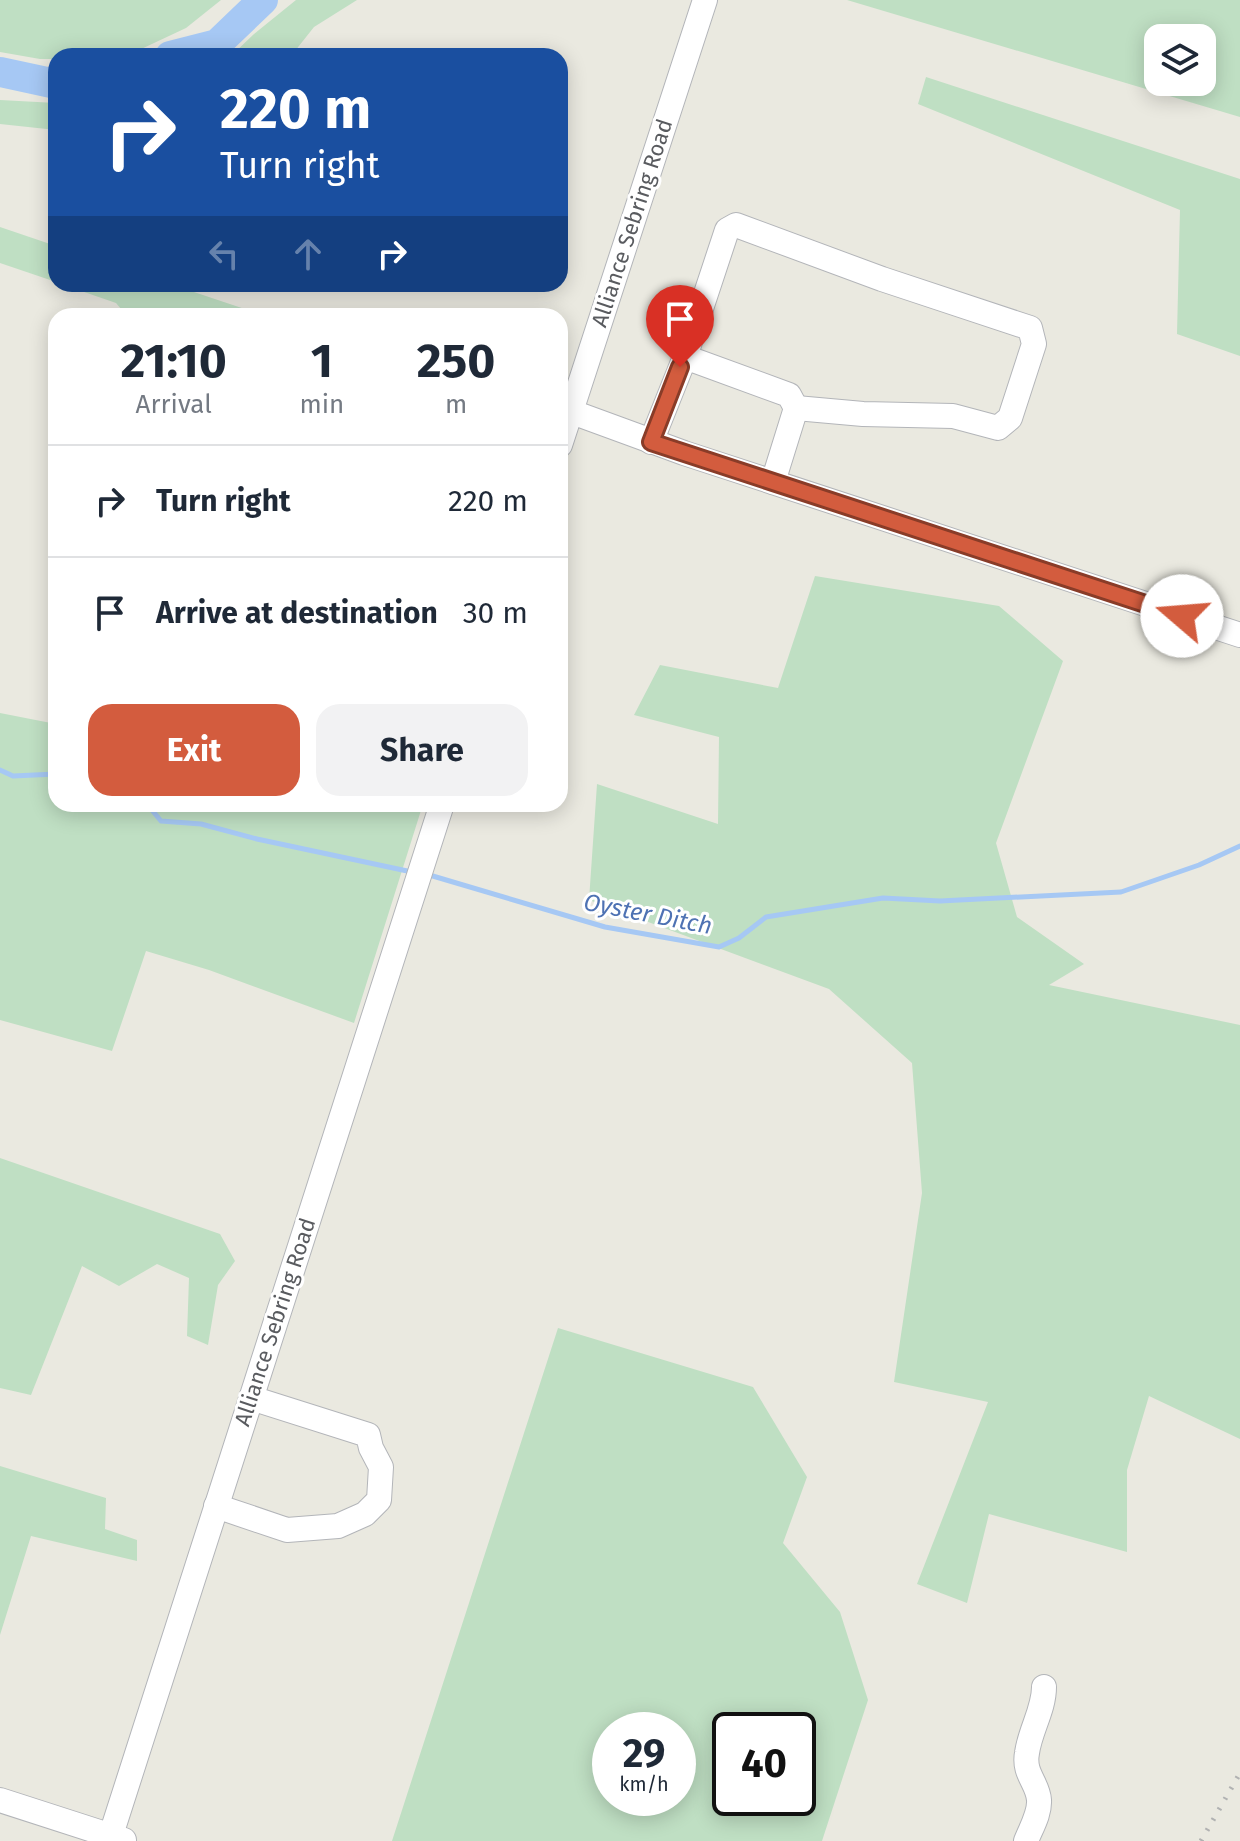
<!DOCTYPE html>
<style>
:root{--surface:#fff;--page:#f2f2f3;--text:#1f2937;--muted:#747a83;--line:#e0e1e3;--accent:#d35c3e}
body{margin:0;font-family:"Fira Sans",sans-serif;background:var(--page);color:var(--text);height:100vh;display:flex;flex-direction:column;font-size:30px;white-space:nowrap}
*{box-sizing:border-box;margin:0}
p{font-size:26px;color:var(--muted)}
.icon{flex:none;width:44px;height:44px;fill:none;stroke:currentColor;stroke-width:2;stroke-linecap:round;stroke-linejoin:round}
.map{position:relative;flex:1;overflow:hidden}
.side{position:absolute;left:48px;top:308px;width:520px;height:504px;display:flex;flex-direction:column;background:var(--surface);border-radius:24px;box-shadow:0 4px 20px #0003}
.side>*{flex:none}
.banner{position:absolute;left:48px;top:48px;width:520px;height:244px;border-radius:24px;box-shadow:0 4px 20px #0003;background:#1a4fa0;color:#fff;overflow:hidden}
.tools{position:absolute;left:1144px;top:24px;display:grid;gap:16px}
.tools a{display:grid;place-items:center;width:72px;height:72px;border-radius:16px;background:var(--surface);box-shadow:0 4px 20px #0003;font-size:40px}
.speed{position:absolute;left:592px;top:1712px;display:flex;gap:16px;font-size:40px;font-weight:700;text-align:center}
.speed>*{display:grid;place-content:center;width:104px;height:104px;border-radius:50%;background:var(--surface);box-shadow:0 4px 20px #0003;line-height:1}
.speed small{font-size:20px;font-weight:400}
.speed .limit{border:4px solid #111;border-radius:12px;background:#fff;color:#111}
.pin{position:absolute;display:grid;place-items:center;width:68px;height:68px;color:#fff;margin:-82px -34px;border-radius:50% 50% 50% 0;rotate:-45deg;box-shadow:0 0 8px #0007}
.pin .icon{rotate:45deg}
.me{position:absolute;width:88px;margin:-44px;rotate:288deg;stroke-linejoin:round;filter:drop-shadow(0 0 6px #0008)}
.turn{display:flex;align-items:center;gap:28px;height:168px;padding:0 40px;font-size:36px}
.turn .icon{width:104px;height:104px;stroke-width:2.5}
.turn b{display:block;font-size:56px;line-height:68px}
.lanes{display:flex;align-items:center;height:76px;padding:0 40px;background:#0003;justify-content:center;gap:40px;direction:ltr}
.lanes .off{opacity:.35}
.eta{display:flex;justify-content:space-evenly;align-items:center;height:136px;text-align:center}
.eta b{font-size:48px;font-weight:700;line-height:56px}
.button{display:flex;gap:16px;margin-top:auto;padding:16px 40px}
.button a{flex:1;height:92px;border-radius:24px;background:var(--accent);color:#fff;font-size:32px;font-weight:700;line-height:92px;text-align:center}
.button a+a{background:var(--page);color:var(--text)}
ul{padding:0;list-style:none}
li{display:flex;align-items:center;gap:24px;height:112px;padding:0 40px;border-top:2px solid var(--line)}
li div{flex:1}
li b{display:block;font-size:30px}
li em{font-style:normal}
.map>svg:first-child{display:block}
</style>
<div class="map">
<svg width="1240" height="1841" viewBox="0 0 1240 1841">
<rect width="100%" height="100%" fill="#eae9e0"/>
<g fill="#bfdfc3" fill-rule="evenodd">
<path d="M0 0H221L186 28 137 51 106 56H56V59H40L0 52Z"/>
<path d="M296 0H357L314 27 291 56H231L254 34Z"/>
<path d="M847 0H1240V117ZM1158 38H1202V82H1158Z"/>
<path d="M926 77 1240 179V356L1177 334 1180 210 918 104Z"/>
<path d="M0 100 56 103V130L0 124Z"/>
<path d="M0 227 56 246V282L0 263Z"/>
<path d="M61 284H170L266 316H127L116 303Z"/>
<path d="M815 576 999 606 1063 661 996 843 1017 917 1084 964 1049 985 1240 1025V1439L1149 1396 1127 1470V1552L989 1514 967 1603 917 1584 988 1402 894 1382 922 1193 912 1063 829 989 589 900 597 784 718 824 719 737 634 715 660 665 778 688Z"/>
<path d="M0 713 56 724V804H423L354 1023 209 970 146 951 112 1051 0 1020Z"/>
<path d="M0 1158 220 1234 235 1261 218 1285 208 1345 187 1336 189 1278 157 1264 119 1286 82 1266 31 1395 0 1388Z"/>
<path d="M558 1328 753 1387 807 1477 783 1543 840 1612 868 1700 822 1841H392ZM610 1730H678V1798H610ZM730 1730H798V1798H730Z"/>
<path d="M0 1466 106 1498 105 1529 137 1540V1561L31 1536 0 1635Z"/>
</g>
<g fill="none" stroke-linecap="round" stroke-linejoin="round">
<g stroke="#a6c8f4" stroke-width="5">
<path d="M0 770 13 776 56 774"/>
<path d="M147 804 161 821 201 824 257 839 412 872"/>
<path d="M426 874 605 927 719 947 739 938 766 917 883 898 940 901 1121 892 1199 865 1240 846"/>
</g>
<g stroke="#a6c8f4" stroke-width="30">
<path d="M170 56 217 44 263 0"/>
<path d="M0 72 56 84"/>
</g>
<defs>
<g id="minor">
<path d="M685 357 727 230 736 225 882 279 1030 328 1034 344 1010 418 998 428 953 416 863 414 796 408"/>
<path d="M572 412 684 453 1240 635"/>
<path d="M651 442 685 357 789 395 796 408 773 482"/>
<path d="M560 445 705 0"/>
<path d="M216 1506 287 1530 338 1526 365 1514 379 1500 381 1467 371 1448 368 1435 251 1398"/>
<path d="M0 1800 124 1840"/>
<path d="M109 1841 442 804"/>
<path d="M1026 1841C1031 1828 1040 1814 1039 1800 1038 1783 1023 1774 1027 1753 1030 1730 1044 1710 1044 1687"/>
</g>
</defs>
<use href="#minor" stroke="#b3b5b9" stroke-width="26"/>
<use href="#minor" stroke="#fff" stroke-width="24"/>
<path stroke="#b1b2b2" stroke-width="5" stroke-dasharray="2 10" stroke-linecap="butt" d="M1201 1841 1240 1773"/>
</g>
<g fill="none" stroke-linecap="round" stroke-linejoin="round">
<defs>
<path id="route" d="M680 367 651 442 1182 616"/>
</defs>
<use href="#route" stroke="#893c28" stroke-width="20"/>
<use href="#route" stroke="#d35c3e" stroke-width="14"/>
</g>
<g text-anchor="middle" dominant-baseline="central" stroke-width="6" stroke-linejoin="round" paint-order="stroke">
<g font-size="22" fill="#595b5f" stroke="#fff">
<text transform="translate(632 223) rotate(-72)">Alliance Sebring Road</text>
<text transform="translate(275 1322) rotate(-72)">Alliance Sebring Road</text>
</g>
<g font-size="24" font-style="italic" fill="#4e72b3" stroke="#fff">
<text transform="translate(648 914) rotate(11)">Oyster Ditch</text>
</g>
</g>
</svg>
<div class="tools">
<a><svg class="icon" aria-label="layers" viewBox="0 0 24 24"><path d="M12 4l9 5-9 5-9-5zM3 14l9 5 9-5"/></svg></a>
</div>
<div class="speed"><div>29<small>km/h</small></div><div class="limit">40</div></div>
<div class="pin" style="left:680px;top:367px;background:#d93025"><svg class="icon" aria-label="arrive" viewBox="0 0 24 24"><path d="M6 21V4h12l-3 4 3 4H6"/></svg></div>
<svg class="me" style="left:1182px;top:616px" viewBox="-20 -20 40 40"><circle r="19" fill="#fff"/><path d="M0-13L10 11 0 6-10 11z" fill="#d35c3e"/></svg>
<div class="banner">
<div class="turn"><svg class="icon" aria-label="right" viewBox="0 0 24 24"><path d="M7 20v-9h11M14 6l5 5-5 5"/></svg><div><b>220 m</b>Turn right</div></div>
<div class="lanes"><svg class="icon off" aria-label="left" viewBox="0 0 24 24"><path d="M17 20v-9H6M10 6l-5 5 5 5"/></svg><svg class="icon off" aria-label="ahead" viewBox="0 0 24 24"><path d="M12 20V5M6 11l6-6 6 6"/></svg><svg class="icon" aria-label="right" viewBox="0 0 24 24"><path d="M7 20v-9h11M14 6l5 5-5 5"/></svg></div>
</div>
<section class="side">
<div class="eta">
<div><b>21:10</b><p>Arrival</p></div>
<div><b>1</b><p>min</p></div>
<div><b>250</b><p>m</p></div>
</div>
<ul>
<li><svg class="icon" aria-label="right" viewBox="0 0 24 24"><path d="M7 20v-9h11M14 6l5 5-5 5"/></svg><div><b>Turn right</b></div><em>220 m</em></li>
<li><svg class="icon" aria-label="arrive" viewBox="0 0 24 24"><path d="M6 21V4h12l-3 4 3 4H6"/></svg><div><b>Arrive at destination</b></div><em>30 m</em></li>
</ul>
<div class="button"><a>Exit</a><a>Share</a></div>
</section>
</div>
